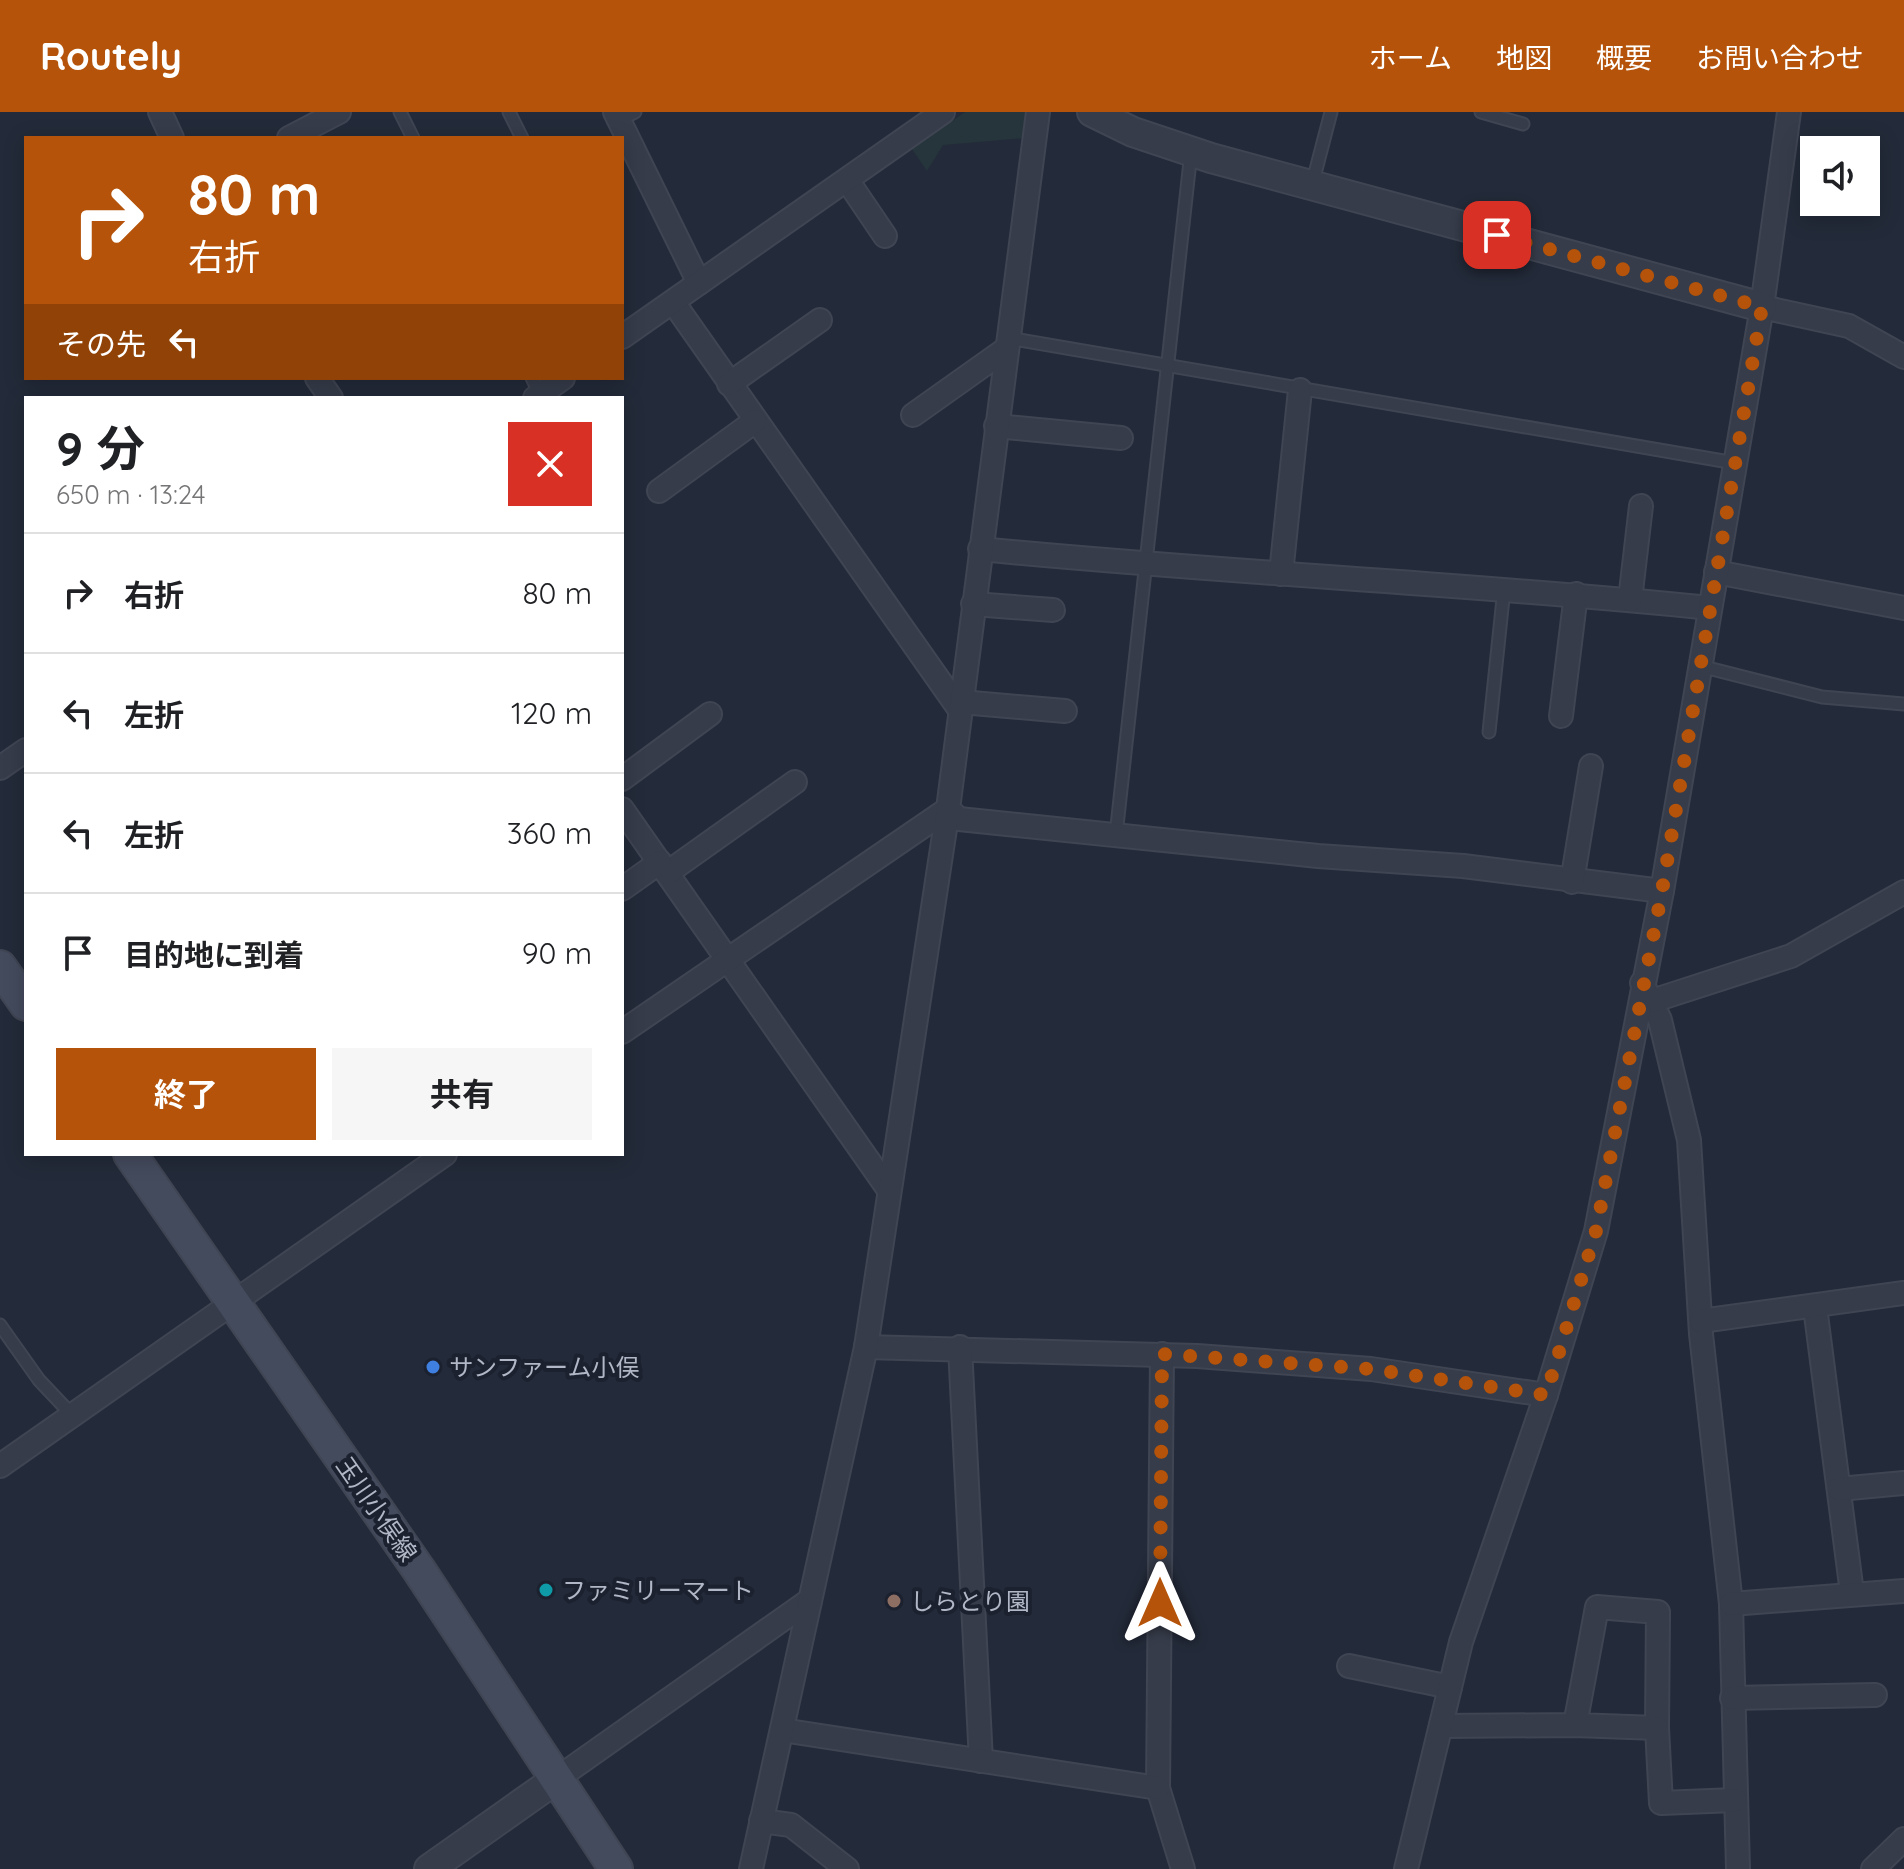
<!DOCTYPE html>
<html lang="ja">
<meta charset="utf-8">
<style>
:root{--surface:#fff;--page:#f6f6f6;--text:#202124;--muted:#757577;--line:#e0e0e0;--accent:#b45309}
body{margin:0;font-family:Quicksand,"Noto Sans JP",sans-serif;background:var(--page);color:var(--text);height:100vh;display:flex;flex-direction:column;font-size:30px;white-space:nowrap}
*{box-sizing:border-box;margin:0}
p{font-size:26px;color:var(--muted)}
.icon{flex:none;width:44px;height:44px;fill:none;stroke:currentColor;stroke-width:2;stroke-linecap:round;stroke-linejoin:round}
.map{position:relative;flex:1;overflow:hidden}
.drawer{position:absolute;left:24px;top:284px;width:600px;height:760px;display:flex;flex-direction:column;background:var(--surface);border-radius:0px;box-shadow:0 4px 20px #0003}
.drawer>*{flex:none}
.guide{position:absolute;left:24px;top:24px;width:600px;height:244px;border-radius:0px;box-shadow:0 4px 20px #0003;background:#b45309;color:#fff;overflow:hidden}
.buttons{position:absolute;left:1800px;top:24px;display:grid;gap:16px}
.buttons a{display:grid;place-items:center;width:80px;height:80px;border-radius:0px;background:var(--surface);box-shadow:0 4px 20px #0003;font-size:40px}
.pin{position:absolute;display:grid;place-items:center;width:68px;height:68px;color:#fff;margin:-34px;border-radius:16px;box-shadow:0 4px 12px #0006}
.me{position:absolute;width:88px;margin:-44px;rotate:0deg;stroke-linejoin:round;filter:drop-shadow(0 0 6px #0008)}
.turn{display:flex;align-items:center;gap:28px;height:168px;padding:0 32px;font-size:36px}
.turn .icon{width:104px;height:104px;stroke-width:2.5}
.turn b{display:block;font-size:56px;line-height:68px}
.then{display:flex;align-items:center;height:76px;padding:0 32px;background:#0003;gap:16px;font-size:30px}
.round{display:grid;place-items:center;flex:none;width:84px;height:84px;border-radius:0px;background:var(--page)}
.summary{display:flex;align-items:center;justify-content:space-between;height:136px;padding:0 32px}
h1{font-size:48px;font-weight:700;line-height:60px}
.cta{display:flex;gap:16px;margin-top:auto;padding:16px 32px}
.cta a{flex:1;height:92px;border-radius:0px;background:var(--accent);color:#fff;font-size:32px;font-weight:700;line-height:92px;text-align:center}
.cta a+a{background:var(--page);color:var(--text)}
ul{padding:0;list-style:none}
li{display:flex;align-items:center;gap:24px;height:120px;padding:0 32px;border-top:2px solid var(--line)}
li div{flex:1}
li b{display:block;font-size:30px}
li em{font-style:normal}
header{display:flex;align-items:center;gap:48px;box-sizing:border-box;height:112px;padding:0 40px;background:var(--accent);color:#fff}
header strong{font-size:38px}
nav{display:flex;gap:44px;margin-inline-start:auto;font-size:28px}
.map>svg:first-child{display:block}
</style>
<header>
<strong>Routely</strong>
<nav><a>ホーム</a><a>地図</a><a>概要</a><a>お問い合わせ</a></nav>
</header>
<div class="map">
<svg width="1904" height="1757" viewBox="0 0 1904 1757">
<rect width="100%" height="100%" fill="#232a39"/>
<path fill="#25353b" d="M965 0H1026L1024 26 943 33 927 59 912 37Z"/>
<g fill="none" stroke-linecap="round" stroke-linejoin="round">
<defs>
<g id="service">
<path d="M400 0 413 26"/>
<path d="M509 0 522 26"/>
<path d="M1481 0 1523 12"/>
<path d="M619 8 635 0"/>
<path d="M1312 73 1331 0"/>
<path d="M1008 226 1735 351"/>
<path d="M532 266 540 282"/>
<path d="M1700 554 1822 585 1904 592"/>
<path d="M1489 620 1504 477"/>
<path d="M1116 723 1191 40"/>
<path d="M0 1213 39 1268 73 1304"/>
</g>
<g id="minor">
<path d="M160 0 172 26"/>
<path d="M615 0 699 171"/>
<path d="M289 26 339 0"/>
<path d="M847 68 885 124"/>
<path d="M673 190 960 598"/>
<path d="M1762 195 1849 214 1904 245"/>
<path d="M622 225 943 0"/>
<path d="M317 266 331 286"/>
<path d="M729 272 820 208"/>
<path d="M535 286 563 266"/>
<path d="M913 303 1006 237"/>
<path d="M996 314 1121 326"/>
<path d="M659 379 755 309"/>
<path d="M980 437C1223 461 1467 471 1710 496"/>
<path d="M1716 460 1904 496"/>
<path d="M1281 462 1300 278"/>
<path d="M1630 488 1641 394"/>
<path d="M973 492 1053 498"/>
<path d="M961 590 1065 599"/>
<path d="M1561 604 1576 482"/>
<path d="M0 656 26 638"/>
<path d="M622 667 710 602"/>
<path d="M622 697 889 1078"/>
<path d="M948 697 959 707 1318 744 1463 754 1662 779"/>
<path d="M667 761 795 670"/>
<path d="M1572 770 1591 654"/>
<path d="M622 777 660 750"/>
<path d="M1642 871 1660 908 1689 1028 1701 1222 1731 1492 1738 1757"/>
<path d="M1652 889 1791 844 1904 780"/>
<path d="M622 920 948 697"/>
<path d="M1815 1195 1852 1481"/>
<path d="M1701 1209 1904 1181"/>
<path d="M866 1235 1197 1244 1371 1257 1546 1283"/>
<path d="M960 1235 981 1649"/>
<path d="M1162 1242 1158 1676 1183 1757"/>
<path d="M0 1354 445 1042"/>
<path d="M1839 1377 1904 1371"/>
<path d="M1731 1492 1904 1479"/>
<path d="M1349 1554 1450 1575"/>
<path d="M1732 1586 1875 1583"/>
<path d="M1441 1614 1575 1613 1597 1495 1658 1500 1657 1616 1575 1613"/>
<path d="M1657 1616 1661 1691 1735 1688"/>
<path d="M782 1618 1158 1676"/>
<path d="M555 1668 810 1488"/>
<path d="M761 1709 791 1713 847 1757"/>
<path d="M751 1757 866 1235 948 697 1038 0"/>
<path d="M1406 1757 1461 1530 1546 1283 1596 1119 1662 779 1762 195 1789 0"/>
<path d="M1873 1757 1904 1727"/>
</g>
<g id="tertiary">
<path d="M1092 0 1133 20 1211 46 1762 195"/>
<path d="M429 1757 555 1668"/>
</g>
<g id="secondary">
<path d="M0 855 26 892"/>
<path d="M130 1042 419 1458 616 1757"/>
</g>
</defs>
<use href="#service" stroke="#404553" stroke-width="15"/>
<use href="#minor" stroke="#404553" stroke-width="26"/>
<use href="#tertiary" stroke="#404553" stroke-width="32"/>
<use href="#secondary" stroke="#404553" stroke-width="36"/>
<use href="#service" stroke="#363c4a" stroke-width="11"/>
<use href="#minor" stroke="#363c4a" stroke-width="22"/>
<use href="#tertiary" stroke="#363c4a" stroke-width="28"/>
<use href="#secondary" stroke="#444b5d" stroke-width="32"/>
</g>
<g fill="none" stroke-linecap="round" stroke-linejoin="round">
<path stroke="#b45309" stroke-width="14" stroke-dasharray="0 25.2" d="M1160 1491 1162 1242 1371 1257 1546 1283 1596 1119 1662 779 1762 195 1497 123"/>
</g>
<circle fill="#3f7fe0" stroke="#1c212f" stroke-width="3" cx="433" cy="1255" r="8"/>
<circle fill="#0f9aa8" stroke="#1c212f" stroke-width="3" cx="546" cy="1478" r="8"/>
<circle fill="#8d6e63" stroke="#1c212f" stroke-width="3" cx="894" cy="1489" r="8"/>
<g text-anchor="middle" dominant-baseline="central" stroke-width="8" stroke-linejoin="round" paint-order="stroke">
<g font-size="24" fill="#b1b7c6" stroke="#1c212f" text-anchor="start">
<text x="449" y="1255">サンファーム小俣</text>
<text x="562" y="1478">ファミリーマート</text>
<text x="910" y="1489">しらとり園</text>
</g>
<g font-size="24" fill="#b1b7c6" stroke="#1c212f">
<text transform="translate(377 1397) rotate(55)">玉川小俣線</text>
</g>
</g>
</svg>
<div class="buttons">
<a><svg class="icon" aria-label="sound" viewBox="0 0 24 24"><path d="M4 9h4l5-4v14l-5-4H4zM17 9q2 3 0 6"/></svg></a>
</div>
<div class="pin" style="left:1497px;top:123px;background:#d93025"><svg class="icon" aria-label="arrive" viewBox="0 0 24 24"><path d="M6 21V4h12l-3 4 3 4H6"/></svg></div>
<svg class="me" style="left:1160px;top:1491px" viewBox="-20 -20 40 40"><path d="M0-17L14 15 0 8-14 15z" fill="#b45309" stroke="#fff" stroke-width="4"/></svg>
<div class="guide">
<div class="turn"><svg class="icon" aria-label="right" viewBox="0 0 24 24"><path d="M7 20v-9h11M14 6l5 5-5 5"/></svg><div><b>80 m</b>右折</div></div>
<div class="then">その先<svg class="icon" aria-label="left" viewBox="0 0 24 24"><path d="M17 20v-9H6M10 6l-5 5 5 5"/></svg></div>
</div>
<section class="drawer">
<div class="summary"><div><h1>9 分</h1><p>650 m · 13:24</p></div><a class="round" style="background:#d93025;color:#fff"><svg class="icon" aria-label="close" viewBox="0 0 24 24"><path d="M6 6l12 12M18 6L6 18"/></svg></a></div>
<ul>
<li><svg class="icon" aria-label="right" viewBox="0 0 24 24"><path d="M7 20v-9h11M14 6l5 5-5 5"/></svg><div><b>右折</b></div><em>80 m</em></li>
<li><svg class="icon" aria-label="left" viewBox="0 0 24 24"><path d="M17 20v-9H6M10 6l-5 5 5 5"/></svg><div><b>左折</b></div><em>120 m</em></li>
<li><svg class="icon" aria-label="left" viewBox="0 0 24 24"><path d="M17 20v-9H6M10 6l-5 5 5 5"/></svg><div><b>左折</b></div><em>360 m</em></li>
<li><svg class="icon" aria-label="arrive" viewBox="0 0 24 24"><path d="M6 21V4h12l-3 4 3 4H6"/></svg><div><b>目的地に到着</b></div><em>90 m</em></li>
</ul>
<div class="cta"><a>終了</a><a>共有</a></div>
</section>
</div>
